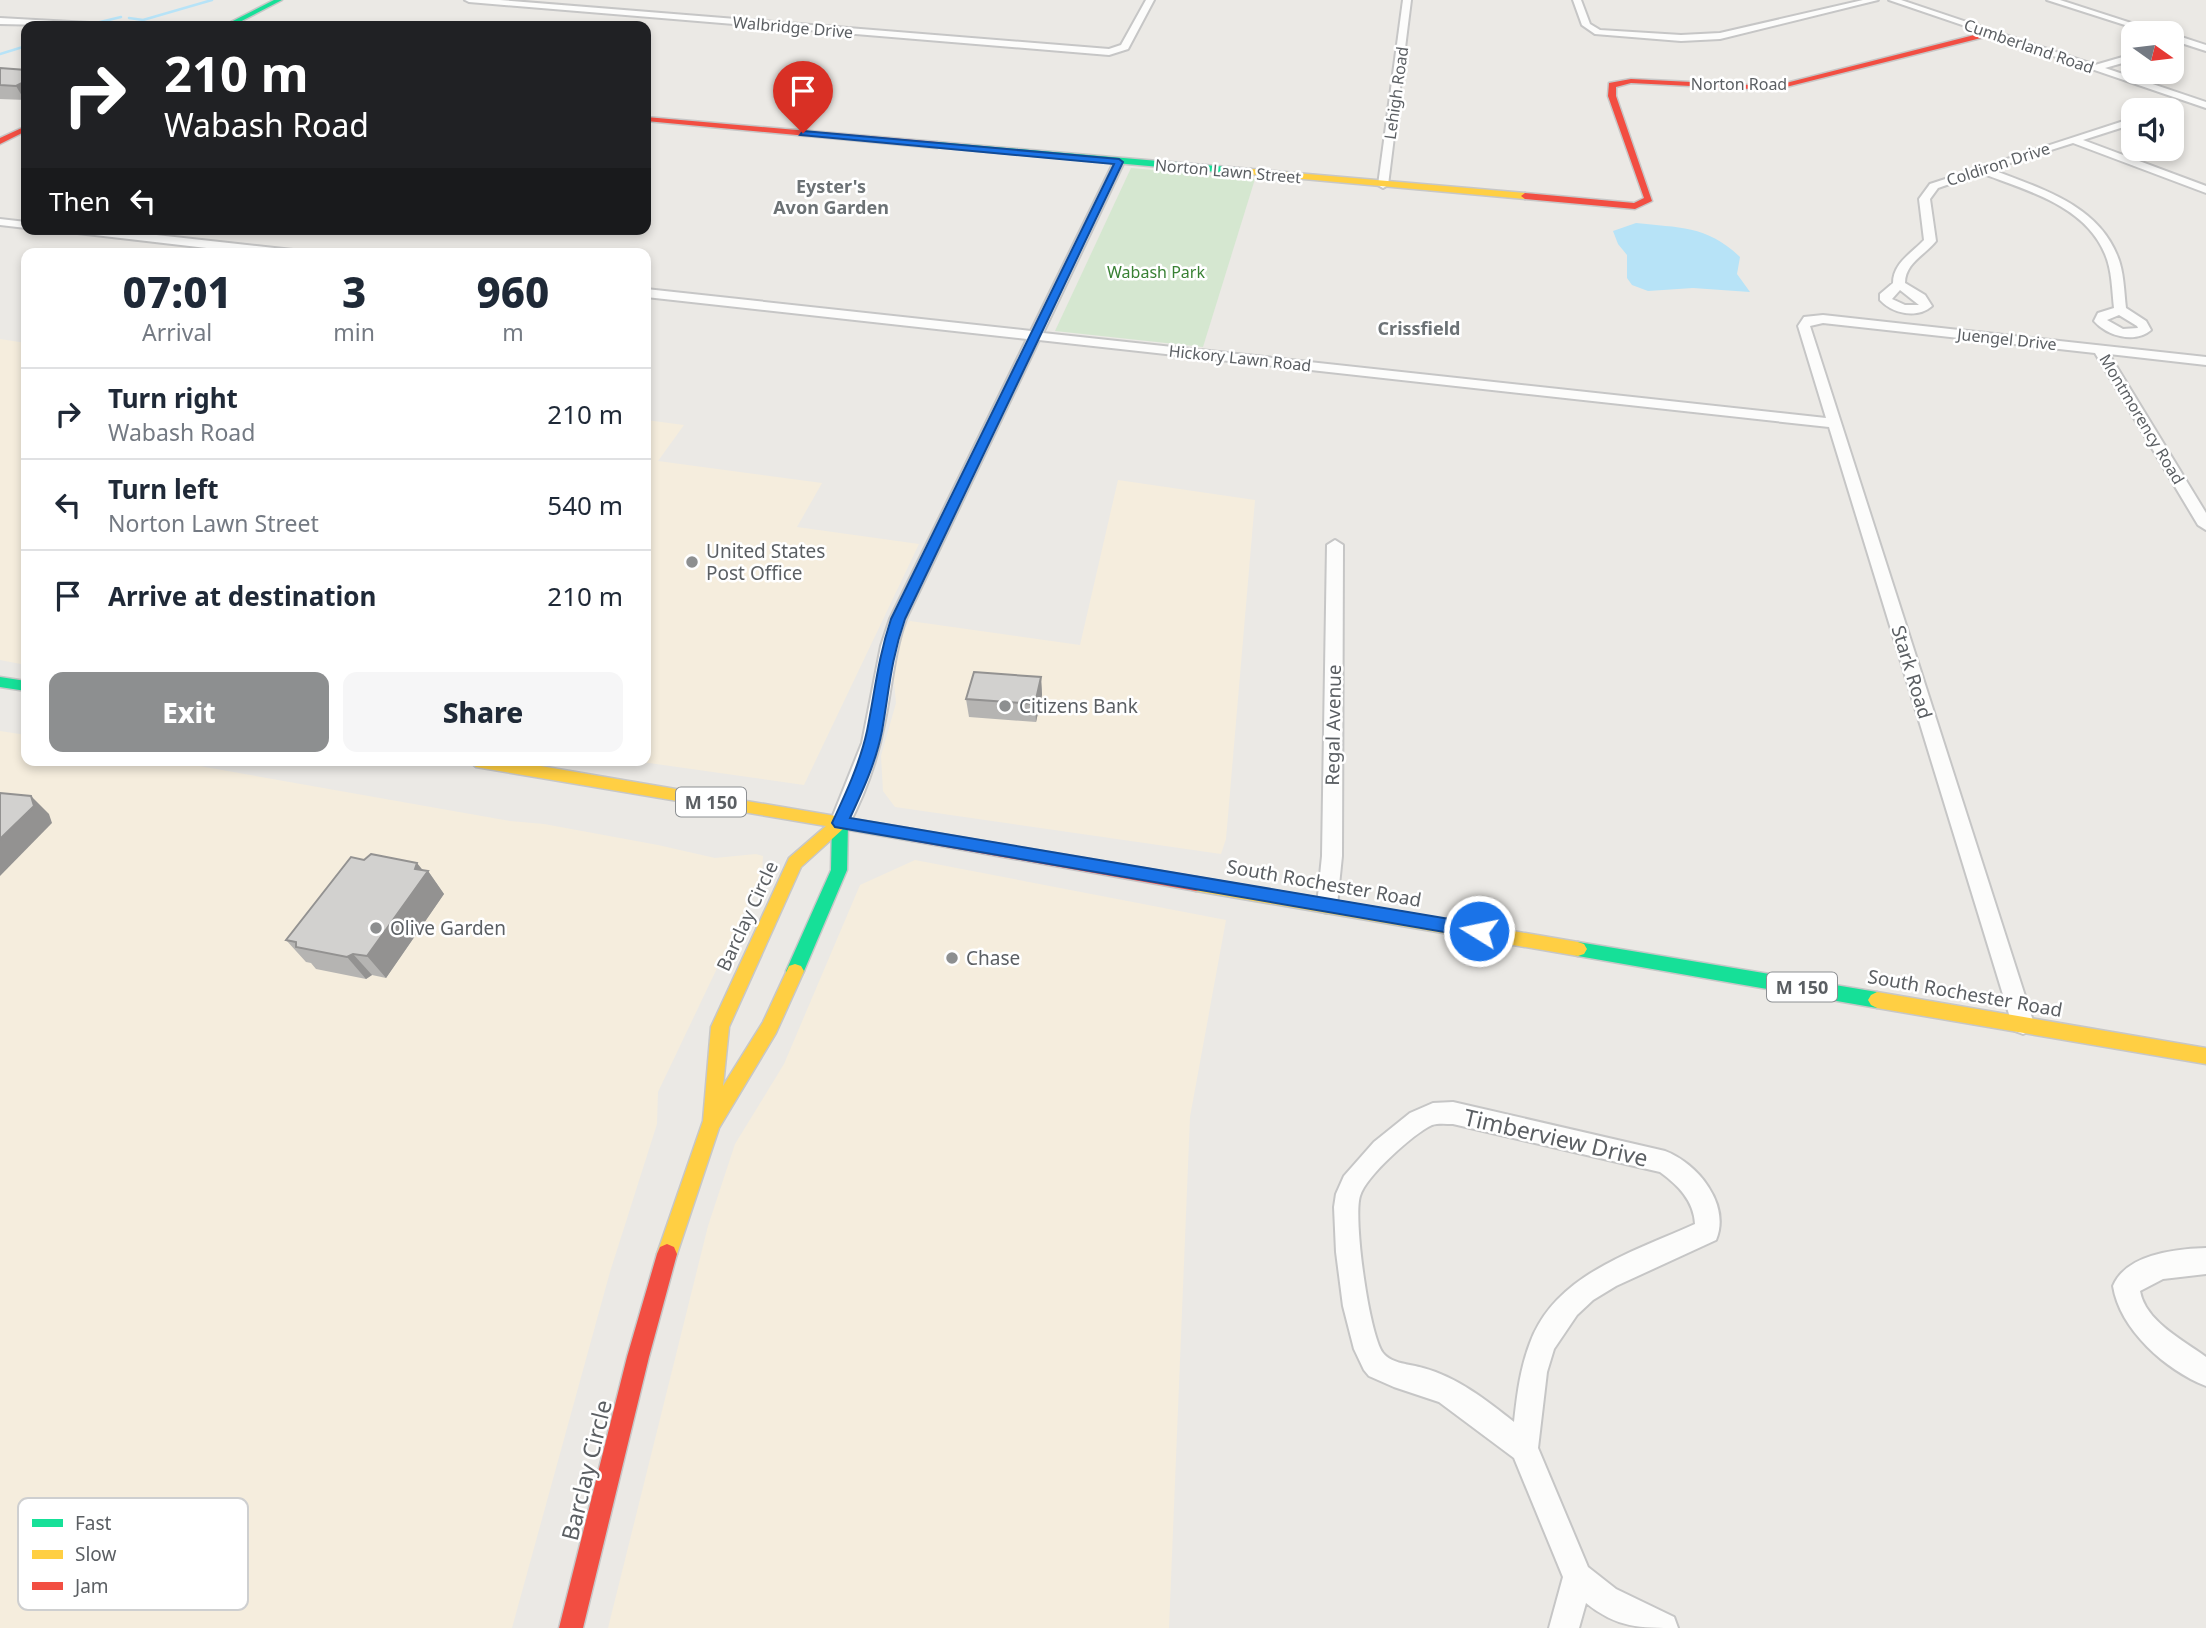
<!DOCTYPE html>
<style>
:root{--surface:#fff;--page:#f6f6f7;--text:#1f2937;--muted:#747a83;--line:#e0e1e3;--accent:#8d8f90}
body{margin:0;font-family:"Noto Sans",sans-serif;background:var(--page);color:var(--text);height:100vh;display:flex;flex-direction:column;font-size:26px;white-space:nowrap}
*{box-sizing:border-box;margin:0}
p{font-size:23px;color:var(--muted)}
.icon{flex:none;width:38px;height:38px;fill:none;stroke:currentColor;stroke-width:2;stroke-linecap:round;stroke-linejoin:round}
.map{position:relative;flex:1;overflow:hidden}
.drawer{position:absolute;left:21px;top:248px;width:630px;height:518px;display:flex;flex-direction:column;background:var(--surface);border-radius:14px;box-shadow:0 4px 10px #0003}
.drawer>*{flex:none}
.guide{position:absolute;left:21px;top:21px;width:630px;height:214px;border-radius:14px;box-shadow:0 4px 10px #0003;background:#202124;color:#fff;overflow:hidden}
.needle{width:46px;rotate:104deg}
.controls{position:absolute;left:2121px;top:21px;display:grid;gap:14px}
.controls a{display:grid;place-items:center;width:63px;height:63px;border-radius:14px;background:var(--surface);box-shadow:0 4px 10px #0003;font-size:35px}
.pin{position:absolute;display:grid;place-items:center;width:60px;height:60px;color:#fff;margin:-72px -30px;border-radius:50% 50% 50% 0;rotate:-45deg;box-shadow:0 0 7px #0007}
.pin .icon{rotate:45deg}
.me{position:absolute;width:77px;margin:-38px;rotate:280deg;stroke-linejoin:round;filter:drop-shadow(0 0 5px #0008)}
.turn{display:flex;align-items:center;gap:24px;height:147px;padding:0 28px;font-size:32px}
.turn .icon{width:91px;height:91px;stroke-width:2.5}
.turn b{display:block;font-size:49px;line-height:60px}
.then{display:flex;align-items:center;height:66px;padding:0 28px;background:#0003;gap:14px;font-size:26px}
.eta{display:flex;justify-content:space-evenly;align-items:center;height:119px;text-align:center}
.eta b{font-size:42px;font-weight:800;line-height:49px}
.primary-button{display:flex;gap:14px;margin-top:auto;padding:14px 28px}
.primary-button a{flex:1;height:80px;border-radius:14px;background:var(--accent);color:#fff;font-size:28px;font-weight:800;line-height:80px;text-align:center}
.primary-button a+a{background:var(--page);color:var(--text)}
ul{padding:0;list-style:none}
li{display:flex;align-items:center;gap:21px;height:91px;padding:0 28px;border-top:2px solid var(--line)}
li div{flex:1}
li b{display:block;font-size:26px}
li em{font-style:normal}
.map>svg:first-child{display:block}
</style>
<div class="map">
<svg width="2206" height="1628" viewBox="0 0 2206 1628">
<rect width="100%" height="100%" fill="#ebe9e5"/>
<g fill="#f5eddd">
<path d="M0 339 26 343V665L0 660Z"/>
<path d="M646 420 684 425 658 461 822 483 797 527 919 544 804 785 635 761H646Z"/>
<path d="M1118 480 1255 500 1226 839 1221 854 895 807 883 791 881 756 896 703 892 661 899 638 910 621 1080 645Z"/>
<path d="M0 731 26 735V761H171L510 821 544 824 658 845 715 858 756 854 763 856 762 874 658 1092 657 1124 610 1272 512 1628H0Z"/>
<path d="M915 860 1226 920 1190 1117 1169 1628H608L708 1226 735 1144 784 1064 860 885Z"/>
</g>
<path fill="#d5e7d0" d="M1131 168 1255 179 1203 347 1055 331Z"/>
<path fill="#b7e3f7" d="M1636 223C1679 228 1707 225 1740 257L1737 274 1750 292 1693 288 1648 291 1632 285 1627 278V255L1618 244 1613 231Z"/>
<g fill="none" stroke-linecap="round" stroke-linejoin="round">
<g stroke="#b7e3f7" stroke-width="2.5">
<path d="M129 18 143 20 212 0"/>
<path d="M96 23 121 17"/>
<path d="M0 54 26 46"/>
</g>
<defs>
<g id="street">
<path d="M465 0H500L1109 49 1121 45 1146 0H1154L1128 49 1109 55 469 2Z"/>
<path d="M1403 0H1411L1388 185 1383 188 1378 185Z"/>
<path d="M1573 0H1581L1590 24 1600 30 1681 35 1720 33 1863 0H1878L1720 39 1681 41 1595 34 1582 25Z"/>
<path d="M1889 0H1901L2095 65 2133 54V60L2105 68 2206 102V108Z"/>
<path d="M2047 0H2060L2162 33H2150Z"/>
<path d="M0 18 89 23 93 26 0 24Z"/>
<path d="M2172 34 2206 45V51L2172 40Z"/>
<path d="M2133 118V124L2083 140 2206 186V193L2073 143 1991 169C2038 188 2096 203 2117 255 2124 271 2124 291 2126 308L2146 321 2151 330C2135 344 2107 336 2094 321L2098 313 2114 308C2112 290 2112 270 2105 254 2085 205 2025 190 1981 173L1938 188 1930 199 1936 241C1925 255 1905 263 1905 283L1925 295 1932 306C1917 319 1893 314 1880 300V294L1893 283C1893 263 1912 253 1924 240L1919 199 1930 184ZM1900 290 1919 305H1905L1892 299ZM2119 315 2137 326 2138 328 2123 329 2107 320Z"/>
<path d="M1119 159 1124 162 1043 333 1826 418 1798 326 1804 317 1823 315 2206 357V365L2109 354 2206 513V530L2198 525 2095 353 1823 323 1810 326 2034 1024 2031 1031 2023 1034 2015 1031 2012 1024 1829 427 1039 340 906 619C894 652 892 686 885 720 878 758 865 795 847 828L840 830 833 828 830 823 862 743 881 646 890 619 1027 339 646 297V289L1031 331 1114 162Z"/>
<path d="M0 219 26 222V228L0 225Z"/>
<path d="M63 229H102L293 250 299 254H259L69 232Z"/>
<path d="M1335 540 1343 545 1342 856 1337 905 1334 911 1327 913 1320 911 1317 905 1322 856 1327 545Z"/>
<path d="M1453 1102 1665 1151C1697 1163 1731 1204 1716 1240L1616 1286 1593 1300 1577 1315 1554 1349 1547 1372 1538 1448 1588 1567 1616 1589 1674 1617 1678 1628C1640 1628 1617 1628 1586 1603L1579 1628H1549L1563 1577 1514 1458 1439 1402 1394 1387 1369 1376 1364 1370 1354 1349 1343 1306 1336 1252 1334 1207 1336 1194 1344 1176 1374 1142 1410 1113 1433 1103ZM1453 1124 1660 1172C1678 1185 1694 1201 1695 1224 1634 1252 1555 1274 1530 1343 1520 1369 1517 1395 1514 1422 1486 1400 1457 1377 1423 1368 1410 1364 1392 1364 1383 1353 1369 1335 1353 1218 1360 1196 1366 1176 1413 1134 1432 1125 1438 1123 1446 1124 1453 1124Z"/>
<path d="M2206 1248V1274L2163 1279 2140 1291C2145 1321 2183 1340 2206 1357V1386C2166 1370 2120 1330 2113 1286 2126 1254 2176 1249 2206 1248Z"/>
</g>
<g id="fast">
<path d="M274 0H282L232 26H223Z"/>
<path d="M937 142 1251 169 1255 172 1251 175 934 147 933 145Z"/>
<path d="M0 677 26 681V691L0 687Z"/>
<path d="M840 817 846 819 848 823 847 870 804 971 801 976 795 978 789 976 786 971 831 870 832 823 834 819Z"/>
<path d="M1578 942 1877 992 1883 995 1886 1000 1883 1005 1877 1008 1578 956 1572 954 1569 949 1572 944Z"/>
</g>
<g id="slow">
<path d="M1251 169 1525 193 1529 196 1525 199 1248 174 1247 172Z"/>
<path d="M469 761H511L912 829 918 831 920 835 918 839 912 841 843 829 801 867 729 1027 723 1086 763 1022 789 966 795 964 801 966 804 971 776 1033 719 1128 677 1254 674 1261 667 1264 660 1261 657 1254 703 1121 711 1027 789 858 826 826 476 767Z"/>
<path d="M1196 877 1578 942 1584 944 1587 949 1584 954 1578 956 1196 891 1190 889 1188 884 1190 879Z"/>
<path d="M1877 992 2206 1048V1064L1877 1008 1871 1005 1868 1000 1871 995Z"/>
</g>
<g id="jam">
<path d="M1990 31 1993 35 1786 87 1751 89 1631 83 1616 87V96L1652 201 1635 209 1525 199 1521 196 1525 193 1634 203 1644 198 1608 96 1609 83 1631 79 1751 85 1786 83Z"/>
<path d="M646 117 937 142 941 145 937 148 646 121Z"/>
<path d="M26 126V131L0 144V138Z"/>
<path d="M912 829 1196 877 1202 879 1204 884 1202 889 1196 891 912 841 906 839 904 835 906 831Z"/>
<path d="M667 1244 674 1247 677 1254 649 1357 583 1628H559L627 1357 657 1254 660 1247Z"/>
</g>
</defs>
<use href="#street" stroke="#c6c6c6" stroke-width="4"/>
<use href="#fast" stroke="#c7c7c7" stroke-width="3"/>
<use href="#slow" stroke="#c7c7c7" stroke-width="3"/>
<use href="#jam" stroke="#c7c7c7" stroke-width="3"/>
<use href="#street" fill="#fcfcfb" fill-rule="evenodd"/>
<use href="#fast" fill="#16e098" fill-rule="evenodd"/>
<use href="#slow" fill="#ffcf43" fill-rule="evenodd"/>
<use href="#jam" fill="#f24e42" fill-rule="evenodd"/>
</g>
<g fill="#b5b4b2">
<path d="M0 68 26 70V100L0 99Z"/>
<path d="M1041 677 1042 695 1036 722 969 717 966 699Z"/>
<path d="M423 870 428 871 444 894 386 978 372 975 366 979 316 969 311 963 306 962 286 940Z"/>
</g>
<g fill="#939291">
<path d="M26 81V100L25 101 16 86Z"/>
<path d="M1041 677 1042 695 1036 722 1035 704Z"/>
<path d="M31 796 49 814 52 823 0 876V839Z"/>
<path d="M417 863 426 874 428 871 444 894 386 978 367 956 415 869Z"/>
<path d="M353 954 372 975 366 979 347 957Z"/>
</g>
<g fill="#d2d1cf" stroke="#939291" stroke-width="2">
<path d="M0 68 26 70V81L16 86 0 85Z"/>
<path d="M974 672 1041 677 1035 704 966 699Z"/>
<path d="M0 793 31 796 34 806 0 839Z"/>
<path d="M371 854 417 863 415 869 428 871 367 956 353 954 347 957 296 947V942L286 940 351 857 364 860Z"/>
</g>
<path fill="#1a73e8" stroke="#114b97" stroke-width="2" d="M803 131 1119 159 1123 162 905 619C891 659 889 691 882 731 876 762 863 790 850 818L1479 924 1485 926 1488 931 1485 936 1479 938 835 827 832 823C846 793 860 763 867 731 875 691 878 658 891 619L1114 164 800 135Z"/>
<g fill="#8d8f90" stroke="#fff" stroke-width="2.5">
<circle cx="692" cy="562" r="7"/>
<circle cx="1005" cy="706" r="7"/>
<circle cx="376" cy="928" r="7"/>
<circle cx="952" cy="958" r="7"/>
</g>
<g text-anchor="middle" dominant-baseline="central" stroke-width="5" stroke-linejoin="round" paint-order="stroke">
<g font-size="16" fill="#5b5f63" stroke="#fff">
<text transform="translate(793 27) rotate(5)">Walbridge Drive</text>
<text transform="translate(2029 46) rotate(19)">Cumberland Road</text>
<text x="1739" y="84">Norton Road</text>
<text transform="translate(1396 93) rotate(-82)">Lehigh Road</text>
<text transform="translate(1998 164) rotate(-18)">Coldiron Drive</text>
<text transform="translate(1228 171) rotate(5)">Norton Lawn Street</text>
<text transform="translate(2007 339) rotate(6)">Juengel Drive</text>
<text transform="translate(1240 358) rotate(6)">Hickory Lawn Road</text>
<text transform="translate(2142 419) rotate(59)">Montmorency Road</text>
</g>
<g font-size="16" fill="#398134" stroke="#fff">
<text x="1156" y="272">Wabash Park</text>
</g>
<g font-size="18" font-weight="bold" fill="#6c7275" stroke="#fff">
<text x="831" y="186">Eyster's<tspan x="831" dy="21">Avon Garden</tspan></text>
<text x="1419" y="328">Crissfield</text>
</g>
<g fill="#fff" stroke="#8c8f92" stroke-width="2">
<rect x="676" y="787.5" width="70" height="29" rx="5"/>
<rect x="1767" y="972.5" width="70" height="29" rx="5"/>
</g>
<g font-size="18" font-weight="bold" fill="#5b5f63">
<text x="711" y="802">M 150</text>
<text x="1802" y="987">M 150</text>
</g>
<g font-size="19" fill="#5b5f63" stroke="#fff" text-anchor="start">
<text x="706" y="551">United States<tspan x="706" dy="22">Post Office</tspan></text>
<text x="1019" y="706">Citizens Bank</text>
<text x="390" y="928">Olive Garden</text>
<text x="966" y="958">Chase</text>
</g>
<g font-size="19" fill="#5b5f63" stroke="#fff">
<text transform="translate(1912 672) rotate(73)">Stark Road</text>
<text transform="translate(1333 725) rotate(-89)">Regal Avenue</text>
<text transform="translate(1324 883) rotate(10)">South Rochester Road</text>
<text transform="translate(747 916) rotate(-65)">Barclay Circle</text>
<text transform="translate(1965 993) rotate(10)">South Rochester Road</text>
</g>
<g font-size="23" fill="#5b5f63" stroke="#fff">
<text transform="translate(1556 1137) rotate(13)">Timberview Drive</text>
<text transform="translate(586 1470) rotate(-76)">Barclay Circle</text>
</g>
</g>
<rect x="18" y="1498" width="230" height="112" rx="10" fill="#fff" stroke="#cecfd0" stroke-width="2"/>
<rect x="32" y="1519" width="31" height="8" fill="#16e098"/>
<rect x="32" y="1550" width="31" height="9" fill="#ffcf43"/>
<rect x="32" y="1582" width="31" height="8" fill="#f24e42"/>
<g font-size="19" fill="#5b5f63">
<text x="75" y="1530">Fast</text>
<text x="75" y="1561">Slow</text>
<text x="75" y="1593">Jam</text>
</g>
</svg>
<div class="controls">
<a><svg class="needle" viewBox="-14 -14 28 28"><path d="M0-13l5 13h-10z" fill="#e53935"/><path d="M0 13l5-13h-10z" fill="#747a83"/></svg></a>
<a><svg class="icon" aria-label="sound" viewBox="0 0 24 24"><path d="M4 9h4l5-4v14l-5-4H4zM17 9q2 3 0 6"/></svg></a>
</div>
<div class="pin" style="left:803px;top:133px;background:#d93025"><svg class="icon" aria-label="arrive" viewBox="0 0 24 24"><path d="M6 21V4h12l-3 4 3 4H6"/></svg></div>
<svg class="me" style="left:1479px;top:931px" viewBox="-20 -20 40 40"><circle r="17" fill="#1a73e8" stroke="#fff" stroke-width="3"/><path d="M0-11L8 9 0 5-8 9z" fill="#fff"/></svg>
<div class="guide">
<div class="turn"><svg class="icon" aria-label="right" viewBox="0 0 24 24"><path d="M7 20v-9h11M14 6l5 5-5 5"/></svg><div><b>210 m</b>Wabash Road</div></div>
<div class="then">Then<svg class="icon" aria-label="left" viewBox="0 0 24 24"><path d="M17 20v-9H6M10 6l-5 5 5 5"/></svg></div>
</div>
<section class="drawer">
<div class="eta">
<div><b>07:01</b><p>Arrival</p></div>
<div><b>3</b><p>min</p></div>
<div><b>960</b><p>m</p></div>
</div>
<ul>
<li><svg class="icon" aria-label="right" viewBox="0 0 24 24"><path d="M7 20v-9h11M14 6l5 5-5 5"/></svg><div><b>Turn right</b><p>Wabash Road</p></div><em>210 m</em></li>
<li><svg class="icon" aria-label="left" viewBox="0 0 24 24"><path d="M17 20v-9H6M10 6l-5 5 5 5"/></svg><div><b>Turn left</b><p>Norton Lawn Street</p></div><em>540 m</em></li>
<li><svg class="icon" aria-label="arrive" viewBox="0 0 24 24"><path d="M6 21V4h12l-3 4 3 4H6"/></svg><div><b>Arrive at destination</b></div><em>210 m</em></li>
</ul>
<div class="primary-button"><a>Exit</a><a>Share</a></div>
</section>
</div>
